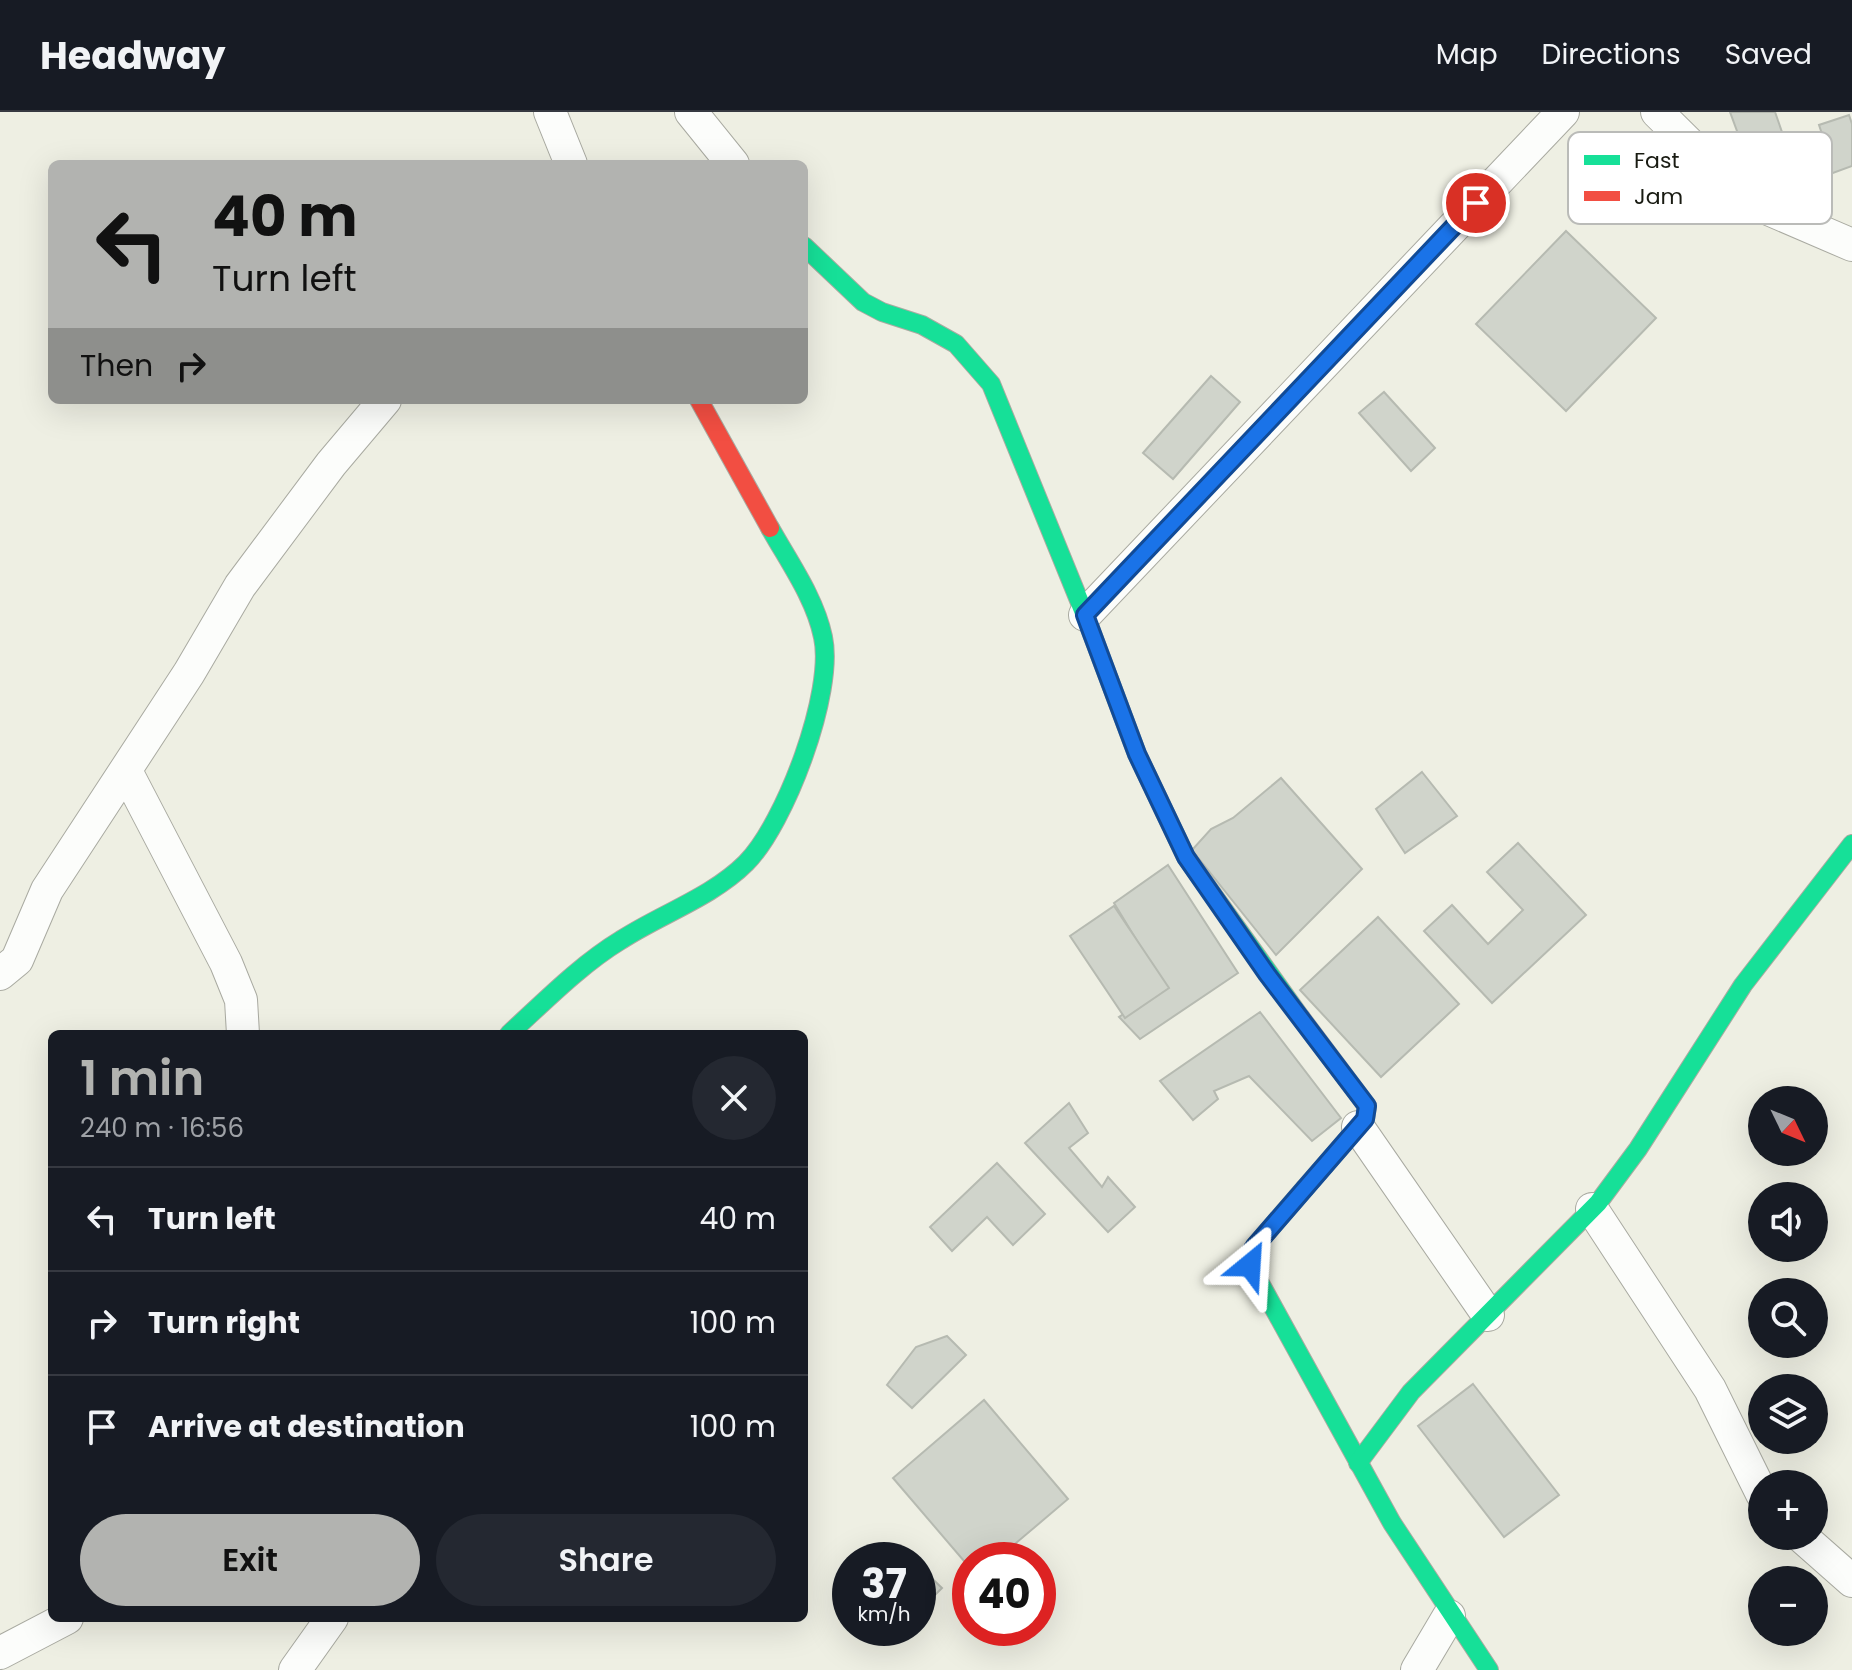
<!DOCTYPE html>
<meta charset="utf-8">
<style>
:root{--surface:#171b24;--page:#242831;--text:#f1f3f6;--muted:#9ea1a6;--line:#363941;--accent:#b2b3b0}
body{margin:0;font-family:Poppins,sans-serif;background:var(--page);color:var(--text);height:100vh;display:flex;flex-direction:column;font-size:30px;white-space:nowrap}
*{box-sizing:border-box;margin:0}
p{font-size:26px;color:var(--muted)}
.icon{flex:none;width:44px;height:44px;fill:none;stroke:currentColor;stroke-width:2;stroke-linecap:round;stroke-linejoin:round}
.map{position:relative;flex:1;overflow:hidden}
.drawer{position:absolute;left:48px;top:918px;width:760px;height:592px;display:flex;flex-direction:column;background:var(--surface);border-radius:12px;box-shadow:0 8px 32px #0002}
.drawer>*{flex:none}
.hud{position:absolute;left:48px;top:48px;width:760px;height:244px;border-radius:12px;box-shadow:0 8px 32px #0002;background:#b2b3b0;color:#111;overflow:hidden}
.needle{width:52px;rotate:133deg}
.tools{position:absolute;left:1748px;top:974px;display:grid;gap:16px}
.tools a{display:grid;place-items:center;width:80px;height:80px;border-radius:50%;background:var(--surface);box-shadow:0 8px 32px #0002;font-size:40px}
.speed{position:absolute;left:832px;top:1430px;display:flex;gap:16px;font-size:40px;font-weight:700;text-align:center}
.speed>*{display:grid;place-content:center;width:104px;height:104px;border-radius:50%;background:var(--surface);box-shadow:0 8px 32px #0002;line-height:1}
.speed small{font-size:20px;font-weight:400}
.speed .limit{border:12px solid #d22;background:#fff;color:#111}
.pin{position:absolute;display:grid;place-items:center;width:68px;height:68px;color:#fff;margin:-34px;border:4px solid #fff;border-radius:50%;box-shadow:0 2px 8px #0007}
.me{position:absolute;width:88px;margin:-44px;rotate:27deg;stroke-linejoin:round;filter:drop-shadow(0 0 6px #0008)}
.turn{display:flex;align-items:center;gap:28px;height:168px;padding:0 32px;font-size:36px}
.turn .icon{width:104px;height:104px;stroke-width:2.5}
.turn b{display:block;font-size:56px;line-height:68px}
.then{display:flex;align-items:center;height:76px;padding:0 32px;background:#0003;gap:16px;font-size:30px}
.round{display:grid;place-items:center;flex:none;width:84px;height:84px;border-radius:42px;background:var(--page)}
.summary{display:flex;align-items:center;justify-content:space-between;height:136px;padding:0 32px}
h1{font-size:48px;font-weight:600;line-height:60px;color:var(--accent)}
.cta{display:flex;gap:16px;margin-top:auto;padding:16px 32px}
.cta a{flex:1;height:92px;border-radius:48px;background:var(--accent);color:#111;font-size:32px;font-weight:600;line-height:92px;text-align:center}
.cta a+a{background:var(--page);color:var(--text)}
ul{padding:0;list-style:none}
li{display:flex;align-items:center;gap:24px;height:104px;padding:0 32px;border-top:2px solid var(--line)}
li div{flex:1}
li b{display:block;font-size:30px}
li em{font-style:normal}
header{display:flex;align-items:center;gap:48px;box-sizing:border-box;height:112px;padding:0 40px;background:var(--surface);border-bottom:2px solid var(--line)}
header strong{font-size:38px}
nav{display:flex;gap:44px;margin-inline-start:auto;font-size:28px}
.map>svg:first-child{display:block}
</style>
<header>
<strong>Headway</strong>
<nav><a>Map</a><a>Directions</a><a>Saved</a></nav>
</header>
<div class="map">
<svg width="1852" height="1558" viewBox="0 0 1852 1558">
<rect width="100%" height="100%" fill="#eeefe3"/>
<g fill="#d0d4cb" stroke="#b6bab1" stroke-width="2">
<path d="M1730 0H1775L1790 43 1825 31 1819 13 1849 3 1852 12V54L1762 87Z"/>
<path d="M1566 119 1656 206 1566 299 1476 212Z"/>
<path d="M1211 264 1240 290 1173 367 1143 341Z"/>
<path d="M1384 280 1435 336 1411 359 1359 301Z"/>
<path d="M1422 660 1457 704 1405 741 1376 697Z"/>
<path d="M1281 666 1362 757 1276 843 1192 738 1211 717 1233 706Z"/>
<path d="M1518 731 1586 803 1492 891 1424 819 1452 793 1488 832 1523 798 1487 760Z"/>
<path d="M1168 753 1238 861 1140 927 1119 905 1165 875 1114 791Z"/>
<path d="M1114 794 1169 876 1125 906 1070 824Z"/>
<path d="M1378 805 1459 892 1381 965 1300 878Z"/>
<path d="M1260 900 1341 1006 1312 1029 1249 964 1214 979 1218 987 1193 1008 1160 969Z"/>
<path d="M1069 991 1088 1021 1069 1036 1102 1075 1108 1065 1135 1095 1108 1120 1025 1031Z"/>
<path d="M997 1051 1045 1102 1013 1133 987 1105 952 1139 930 1115Z"/>
<path d="M947 1224 966 1243 912 1296 887 1273 916 1235Z"/>
<path d="M1473 1272 1559 1383 1504 1425 1418 1314Z"/>
<path d="M984 1288 1068 1387 996 1448H970V1456L893 1366Z"/>
<path d="M897 1433 913 1448H883Z"/>
<path d="M918 1453 942 1476 924 1494 918 1489Z"/>
</g>
<g fill="none" stroke-linecap="round" stroke-linejoin="round">
<defs>
<g id="street">
<path d="M550 0 571 52"/>
<path d="M691 0 733 52"/>
<path d="M1657 0 1745 87 1852 133"/>
<path d="M1085 503 1563 0"/>
<path d="M126 659 226 851 241 888 243 922"/>
<path d="M0 862 17 848 47 778 189 561 240 474 331 352 385 288"/>
<path d="M1358 1015 1488 1203"/>
<path d="M1592 1097 1710 1277 1762 1382"/>
<path d="M1801 1424 1852 1469"/>
<path d="M0 1541 67 1506"/>
<path d="M295 1558 332 1506"/>
<path d="M1417 1558 1449 1504"/>
</g>
<g id="fast">
<path d="M804 134 863 190 882 200 922 213 956 232 991 272 1085 503 1137 642 1186 745 1301 906"/>
<path d="M509 922C545 889 580 853 621 828 661 802 712 785 746 751 785 712 835 580 823 525 815 486 789 450 770 416"/>
<path d="M1305 1076 1255 1134 1249 1143 1250 1153 1392 1411 1489 1558"/>
<path d="M1358 1351 1411 1280 1598 1091 1638 1037 1743 873 1852 732"/>
</g>
<g id="jam">
<path d="M699 288 770 416"/>
<path d="M1301 906 1367 994 1365 1007 1305 1076"/>
</g>
</defs>
<use href="#street" stroke="#a9aaa1" stroke-width="34"/>
<use href="#fast" stroke="#a9aaa1" stroke-width="20"/>
<use href="#jam" stroke="#a9aaa1" stroke-width="20"/>
<use href="#street" stroke="#fcfdfb" stroke-width="32"/>
<use href="#fast" stroke="#16e098" stroke-width="18"/>
<use href="#jam" stroke="#f24e42" stroke-width="18"/>
</g>
<g fill="none" stroke-linecap="round" stroke-linejoin="round">
<defs>
<path id="route" d="M1250 1153 1249 1143 1255 1134 1365 1007 1367 994 1267 862 1186 745 1137 642 1085 503 1476 91"/>
</defs>
<use href="#route" stroke="#114b97" stroke-width="20"/>
<use href="#route" stroke="#1a73e8" stroke-width="14"/>
</g>
<rect x="1568" y="20" width="264" height="92" rx="12" fill="#fff" stroke="#babbb8" stroke-width="2"/>
<rect x="1584" y="43" width="36" height="10" fill="#16e098"/>
<rect x="1584" y="79" width="36" height="10" fill="#f24e42"/>
<g font-size="22" fill="#191b12">
<text x="1634" y="56">Fast</text>
<text x="1634" y="92">Jam</text>
</g>
</svg>
<div class="tools">
<a><svg class="needle" viewBox="-14 -14 28 28"><path d="M0-13l5 13h-10z" fill="#e53935"/><path d="M0 13l5-13h-10z" fill="#9ea1a6"/></svg></a>
<a><svg class="icon" aria-label="sound" viewBox="0 0 24 24"><path d="M4 9h4l5-4v14l-5-4H4zM17 9q2 3 0 6"/></svg></a>
<a><svg class="icon" aria-label="search" viewBox="0 0 24 24"><circle cx="10" cy="10" r="6"/><path d="M15 15l6 6"/></svg></a>
<a><svg class="icon" aria-label="layers" viewBox="0 0 24 24"><path d="M12 4l9 5-9 5-9-5zM3 14l9 5 9-5"/></svg></a>
<a>+</a>
<a>−</a>
</div>
<div class="speed"><div>37<small>km/h</small></div><div class="limit">40</div></div>
<div class="pin" style="left:1476px;top:91px;background:#d93025"><svg class="icon" aria-label="arrive" viewBox="0 0 24 24"><path d="M6 21V4h12l-3 4 3 4H6"/></svg></div>
<svg class="me" style="left:1250px;top:1153px" viewBox="-20 -20 40 40"><path d="M0-17L14 15 0 8-14 15z" fill="#1a73e8" stroke="#fff" stroke-width="4"/></svg>
<div class="hud">
<div class="turn"><svg class="icon" aria-label="left" viewBox="0 0 24 24"><path d="M17 20v-9H6M10 6l-5 5 5 5"/></svg><div><b>40 m</b>Turn left</div></div>
<div class="then">Then<svg class="icon" aria-label="right" viewBox="0 0 24 24"><path d="M7 20v-9h11M14 6l5 5-5 5"/></svg></div>
</div>
<section class="drawer">
<div class="summary"><div><h1>1 min</h1><p>240 m · 16:56</p></div><a class="round"><svg class="icon" aria-label="close" viewBox="0 0 24 24"><path d="M6 6l12 12M18 6L6 18"/></svg></a></div>
<ul>
<li><svg class="icon" aria-label="left" viewBox="0 0 24 24"><path d="M17 20v-9H6M10 6l-5 5 5 5"/></svg><div><b>Turn left</b></div><em>40 m</em></li>
<li><svg class="icon" aria-label="right" viewBox="0 0 24 24"><path d="M7 20v-9h11M14 6l5 5-5 5"/></svg><div><b>Turn right</b></div><em>100 m</em></li>
<li><svg class="icon" aria-label="arrive" viewBox="0 0 24 24"><path d="M6 21V4h12l-3 4 3 4H6"/></svg><div><b>Arrive at destination</b></div><em>100 m</em></li>
</ul>
<div class="cta"><a>Exit</a><a>Share</a></div>
</section>
</div>
